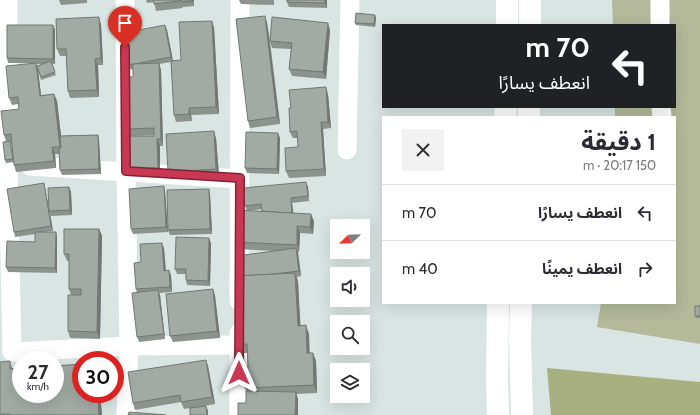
<!DOCTYPE html>
<html lang="ar">
<meta charset="utf-8">
<style>
:root{--surface:#fff;--page:#f2f2f3;--text:#2b2b33;--muted:#7c7c81;--line:#e1e1e2}
body{margin:0;font-family:Cabin,"Noto Sans Arabic",sans-serif;background:var(--page);color:var(--text);direction:rtl;height:100vh;display:flex;flex-direction:column;font-size:15px;white-space:nowrap}
*{box-sizing:border-box;margin:0}
p{font-size:13px;color:var(--muted)}
.icon{flex:none;width:22px;height:22px;fill:none;stroke:currentColor;stroke-width:2;stroke-linecap:round;stroke-linejoin:round}
.map{position:relative;flex:1;overflow:hidden;direction:ltr}
.side{position:absolute;left:382px;top:116px;width:294px;height:188px;display:flex;flex-direction:column;background:var(--surface);border-radius:0px;box-shadow:0 4px 16px #0002;direction:rtl}
.side>*{flex:none}
.top-card{position:absolute;left:382px;top:24px;width:294px;height:84px;border-radius:0px;box-shadow:0 4px 16px #0002;direction:rtl;background:#202124;color:#fff;overflow:hidden}
.needle{width:26px;rotate:247deg}
.fabs{position:absolute;left:330px;top:219px;display:grid;gap:8px}
.fabs a{display:grid;place-items:center;width:40px;height:40px;border-radius:0px;background:var(--surface);box-shadow:0 4px 16px #0002;font-size:20px}
.speed{position:absolute;left:12px;top:351px;display:flex;gap:8px;font-size:20px;font-weight:700;text-align:center}
.speed>*{display:grid;place-content:center;width:52px;height:52px;border-radius:50%;background:var(--surface);box-shadow:0 4px 16px #0002;line-height:1}
.speed small{font-size:10px;font-weight:400}
.speed .limit{border:6px solid #d22;background:#fff;color:#111}
.pin{position:absolute;display:grid;place-items:center;width:34px;height:34px;color:#fff;margin:-41px -17px;border-radius:50% 50% 50% 0;rotate:-45deg;box-shadow:0 0 4px #0007}
.pin .icon{rotate:45deg}
.me{position:absolute;width:44px;margin:-22px;rotate:0deg;stroke-linejoin:round;filter:drop-shadow(0 0 3px #0008)}
.turn{display:flex;align-items:center;gap:14px;height:84px;padding:0 20px;font-size:18px}
.turn .icon{width:52px;height:52px;stroke-width:2.5}
.turn b{display:block;font-size:28px;line-height:34px}
.round{display:grid;place-items:center;flex:none;width:42px;height:42px;border-radius:0px;background:var(--page)}
.overview{display:flex;align-items:center;justify-content:space-between;height:68px;padding:0 20px}
h1{font-size:24px;font-weight:700;line-height:30px}
ul{padding:0;list-style:none}
li{display:flex;align-items:center;gap:12px;height:56px;padding:0 20px;border-top:1px solid var(--line)}
li div{flex:1}
li b{display:block;font-size:15px}
li em{font-style:normal}
.map>svg:first-child{display:block}
</style>
<div class="map">
<svg width="700" height="415" viewBox="0 0 700 415">
<rect width="100%" height="100%" fill="#d8e5e3"/>
<path fill="#b3b999" d="M612 0H700V344L597 327 601 303H675V117H615V107H675V25H613Z"/>
<path fill="#a8b082" d="M547 368 700 382V415H551Z"/>
<g fill="none" stroke-linecap="round" stroke-linejoin="round">
<g stroke="#fff" stroke-width="19">
<path d="M8 0V165L12 352 129 346 239 345"/>
<path d="M125 0 126 171 129 346 126 415"/>
<path d="M660 0V25"/>
<path d="M661 107 662 117"/>
<path d="M347 150 350 0"/>
<path d="M30 166 240 179"/>
<path d="M239 301 240 0"/>
<path d="M239 415V333"/>
</g>
<g stroke="#fff" stroke-width="22">
<path d="M507 0V25"/>
<path d="M530 0V25"/>
<path d="M505 117 506 107"/>
<path d="M529 117V107"/>
<path d="M521 303 520 338 522 415"/>
<path d="M498 415 497 378 498 303"/>
</g>
</g>
<g fill="#8b938c" fill-rule="evenodd">
<path d="M59 0H87V3L61 5Z"/>
<path d="M146 0H194V6L183 7 182 6 183 8 156 11 154 2 147 3Z"/>
<path d="M239 0H274V5L241 4Z"/>
<path d="M287 0H327V8L289 7 287 2Z"/>
<path d="M265 16 267 23 270 40 330 30 326 79 292 76 289 69 291 49 272 48 270 41 280 124 250 128 248 121Z"/>
<path d="M376 18 375 27 356 25 355 23Z"/>
<path d="M212 21 214 28 219 114 191 115 192 121 176 122 174 115 171 62 159 64 161 70 163 146H160V175L133 176 130 169 154 135 129 136 127 129 133 77V69L131 70 129 65 167 30 173 60H181Z"/>
<path d="M101 24 103 65H98L99 97 70 98 68 91 66 56H60L57 49Z"/>
<path d="M53 25 55 30V64H52L56 75 41 80 37 66 44 64H36L38 70 41 95 54 94 57 101 61 136 98 135 99 140 101 174 62 175 60 170 59 154H55L56 168 16 172 14 165 11 141 10 142 14 162 6 163 5 160 6 141 4 135 19 109 18 104 12 105 9 98 31 63H8L7 58Z"/>
<path d="M328 94 331 128 323 129 326 176 289 178 286 171 298 147V138H293L290 132 291 108Z"/>
<path d="M216 138 219 176 170 179 168 172Z"/>
<path d="M280 138 279 174 247 173 245 168Z"/>
<path d="M44 183 45 188 49 209 69 187 71 192 72 215 51 216 50 212 53 231 44 232H56L57 237V273L8 272 6 267 35 242V234L15 237 14 232Z"/>
<path d="M308 187 309 201 292 203 293 213 314 221 313 234 300 233 299 252H298L301 276 297 277 298 282 300 326 309 334V353H313L316 361 317 393 296 394 298 399V415H238L246 403V391L245 388 248 367V353H242L239 344 240 276 274 251 238 249 236 242 247 211 245 206ZM262 209V211H248Z"/>
<path d="M209 189 210 194 212 234 170 235 168 230Z"/>
<path d="M165 191 168 232 133 234 131 229Z"/>
<path d="M99 229 102 236 100 339 70 338 68 331 71 295 69 289V261H67L64 254Z"/>
<path d="M211 243 210 286 187 285 186 280V274H177L175 269Z"/>
<path d="M164 248 166 270 171 275 172 292 159 293 160 295 165 339 139 342 137 337V293L136 289 141 262Z"/>
<path d="M213 289 215 296 220 338 173 342 170 336Z"/>
<path d="M700 306V318H696L695 316Z"/>
<path d="M10 361 12 368 100 394 102 415H0V362Z"/>
<path d="M208 366 215 404 194 408 206 406 208 411 190 408 184 409 181 402 135 410 133 403Z"/>
</g>
<g fill="#717872">
<path d="M193 0H194V6L193 1Z"/>
<path d="M325 0H327V8L325 3Z"/>
<path d="M375 15 376 18 375 27 374 24Z"/>
<path d="M265 16 267 23 280 124 277 117Z"/>
<path d="M99 17 101 24 103 65 101 58Z"/>
<path d="M212 21 214 28 219 114 216 107Z"/>
<path d="M328 23 330 30 326 79 323 72Z"/>
<path d="M53 25 55 30V64L53 59Z"/>
<path d="M165 25 167 30 173 62 171 57Z"/>
<path d="M95 59 98 65 99 97 97 90Z"/>
<path d="M36 63 38 70 42 103 40 96Z"/>
<path d="M159 63 161 70 163 146 161 139Z"/>
<path d="M326 87 328 94 331 128 328 122Z"/>
<path d="M54 94 57 101 63 153 60 147Z"/>
<path d="M189 108 191 115 192 121 189 114Z"/>
<path d="M321 122 323 129 326 176 324 169Z"/>
<path d="M214 131 216 138 219 176 216 169Z"/>
<path d="M278 133 280 138 279 174 277 169Z"/>
<path d="M98 135 99 140 101 174 99 169Z"/>
<path d="M157 139 160 146V175L158 168Z"/>
<path d="M52 147 55 154 56 168 54 161Z"/>
<path d="M306 182 308 187 309 201 308 196Z"/>
<path d="M44 183 45 188 53 231 51 226Z"/>
<path d="M164 186 165 191 168 232 166 227Z"/>
<path d="M69 187 71 192 72 215 70 210Z"/>
<path d="M209 189 210 194 212 234 210 229Z"/>
<path d="M291 198 292 203 294 217 292 212Z"/>
<path d="M311 214 314 221 313 234 310 227Z"/>
<path d="M297 226 300 233 299 252 297 245Z"/>
<path d="M99 229 102 236 100 339 97 332Z"/>
<path d="M56 232 57 237V273L55 268Z"/>
<path d="M209 238 211 243 210 286 208 281Z"/>
<path d="M162 243 164 248 166 275 164 271Z"/>
<path d="M296 248 298 253 301 276 299 271Z"/>
<path d="M169 270 171 275 172 292 170 287Z"/>
<path d="M295 273 298 282 301 334 298 326Z"/>
<path d="M213 289 215 296 220 338 217 331Z"/>
<path d="M158 290 160 295 165 339 164 334Z"/>
<path d="M306 325 309 334 310 361 307 353Z"/>
<path d="M313 353 316 361 317 393 314 385Z"/>
<path d="M206 360 208 366 215 404 212 397Z"/>
<path d="M296 392 298 399V415H295Z"/>
<path d="M98 394H100L102 415H99Z"/>
<path d="M206 406 208 411V415H207Z"/>
</g>
<g fill="#a2aba3" stroke="#717872">
<path d="M153 0H180V1L154 4Z"/>
<path d="M181 0H193V1L181 2Z"/>
<path d="M287 0H325V3L287 2Z"/>
<path d="M356 13 375 15 374 24 355 23Z"/>
<path d="M265 16 277 117 248 121 236 19Z"/>
<path d="M99 17 101 58 95 59 97 90 68 91 66 49H57L56 19Z"/>
<path d="M272 17 328 23 323 72 289 69 292 43 270 41Z"/>
<path d="M212 21 216 107 189 108V114L174 115 171 61 181 60 179 22Z"/>
<path d="M7 25H53V59L7 58Z"/>
<path d="M165 25 171 57 129 65 123 33Z"/>
<path d="M51 61 55 72 41 77 37 66Z"/>
<path d="M36 63 40 96 54 94 60 147H52L54 161 14 165 11 134 4 135 1 111 19 109 18 97 9 98 6 66Z"/>
<path d="M159 63 161 139H157L158 168 130 169 129 136H154V128L127 129 125 77H133V64Z"/>
<path d="M326 87 328 122H321L324 169 286 171 285 148 298 147 297 131 290 132 289 108H291L289 90Z"/>
<path d="M214 131 216 169 168 172 166 134Z"/>
<path d="M246 132 278 133 277 169 245 168Z"/>
<path d="M98 135 99 169 60 170 59 149 61 148 60 136Z"/>
<path d="M10 141 13 159 5 160 3 142Z"/>
<path d="M306 182 308 196 291 198 292 212 287 213 262 211 261 204 245 206 243 188Z"/>
<path d="M44 183 51 226 14 232 7 189Z"/>
<path d="M164 186 166 227 131 229 129 189Z"/>
<path d="M69 187 70 210 49 211 48 188Z"/>
<path d="M209 189 210 229 168 230 167 190Z"/>
<path d="M237 210 311 214 310 227 297 226V245L236 242Z"/>
<path d="M64 229H99L97 332 68 331V295H81V289H69V254H64Z"/>
<path d="M35 232H56L55 268 6 267 7 241 35 242Z"/>
<path d="M176 237 209 238 208 281 186 280V269H175Z"/>
<path d="M162 243 164 271 169 270 170 287 136 289 134 263 141 262 140 244Z"/>
<path d="M296 248 299 271 274 274 240 276 237 256Z"/>
<path d="M295 273 298 326 306 325 307 353H313L314 385 245 388V367H248L247 344H239L236 276Z"/>
<path d="M213 289 217 331 170 336 166 294Z"/>
<path d="M158 290 164 334 137 337 132 293Z"/>
<rect x="695" y="306" width="5" height="10"/>
<path d="M206 360 212 397 181 402 180 395 133 403 128 372Z"/>
<path d="M10 361V369L21 368V394H55V366L81 364V394H98L99 415H10V414H0V362Z"/>
<path d="M246 391 296 392 295 415H238V403H246Z"/>
<path d="M206 406 207 415H190V408Z"/>
<path d="M129 412 166 415H128Z"/>
</g>
<g fill="none" stroke-linecap="round" stroke-linejoin="round">
<defs>
<path id="route" d="M125 47 126 171 240 178 239 373"/>
</defs>
<use href="#route" stroke="#822435" stroke-width="10"/>
<use href="#route" stroke="#c83852" stroke-width="7"/>
</g>
</svg>
<div class="fabs">
<a><svg class="needle" viewBox="-14 -14 28 28"><path d="M0-13l5 13h-10z" fill="#e53935"/><path d="M0 13l5-13h-10z" fill="#7c7c81"/></svg></a>
<a><svg class="icon" aria-label="sound" viewBox="0 0 24 24"><path d="M4 9h4l5-4v14l-5-4H4zM17 9q2 3 0 6"/></svg></a>
<a><svg class="icon" aria-label="search" viewBox="0 0 24 24"><circle cx="10" cy="10" r="6"/><path d="M15 15l6 6"/></svg></a>
<a><svg class="icon" aria-label="layers" viewBox="0 0 24 24"><path d="M12 4l9 5-9 5-9-5zM3 14l9 5 9-5"/></svg></a>
</div>
<div class="speed"><div>27<small>km/h</small></div><div class="limit">30</div></div>
<div class="pin" style="left:125px;top:47px;background:#d93025"><svg class="icon" aria-label="arrive" viewBox="0 0 24 24"><path d="M6 21V4h12l-3 4 3 4H6"/></svg></div>
<svg class="me" style="left:239px;top:373px" viewBox="-20 -20 40 40"><path d="M0-17L14 15 0 8-14 15z" fill="#c83852" stroke="#fff" stroke-width="4"/></svg>
<div class="top-card">
<div class="turn"><svg class="icon" aria-label="left" viewBox="0 0 24 24"><path d="M17 20v-9H6M10 6l-5 5 5 5"/></svg><div><b>70 m</b>انعطف يسارًا</div></div>
</div>
<section class="side">
<div class="overview"><div><h1>1 دقيقة</h1><p>150 m · 20:17</p></div><a class="round"><svg class="icon" aria-label="close" viewBox="0 0 24 24"><path d="M6 6l12 12M18 6L6 18"/></svg></a></div>
<ul>
<li><svg class="icon" aria-label="left" viewBox="0 0 24 24"><path d="M17 20v-9H6M10 6l-5 5 5 5"/></svg><div><b>انعطف يسارًا</b></div><em>70 m</em></li>
<li><svg class="icon" aria-label="right" viewBox="0 0 24 24"><path d="M7 20v-9h11M14 6l5 5-5 5"/></svg><div><b>انعطف يمينًا</b></div><em>40 m</em></li>
</ul>
</section>
</div>
